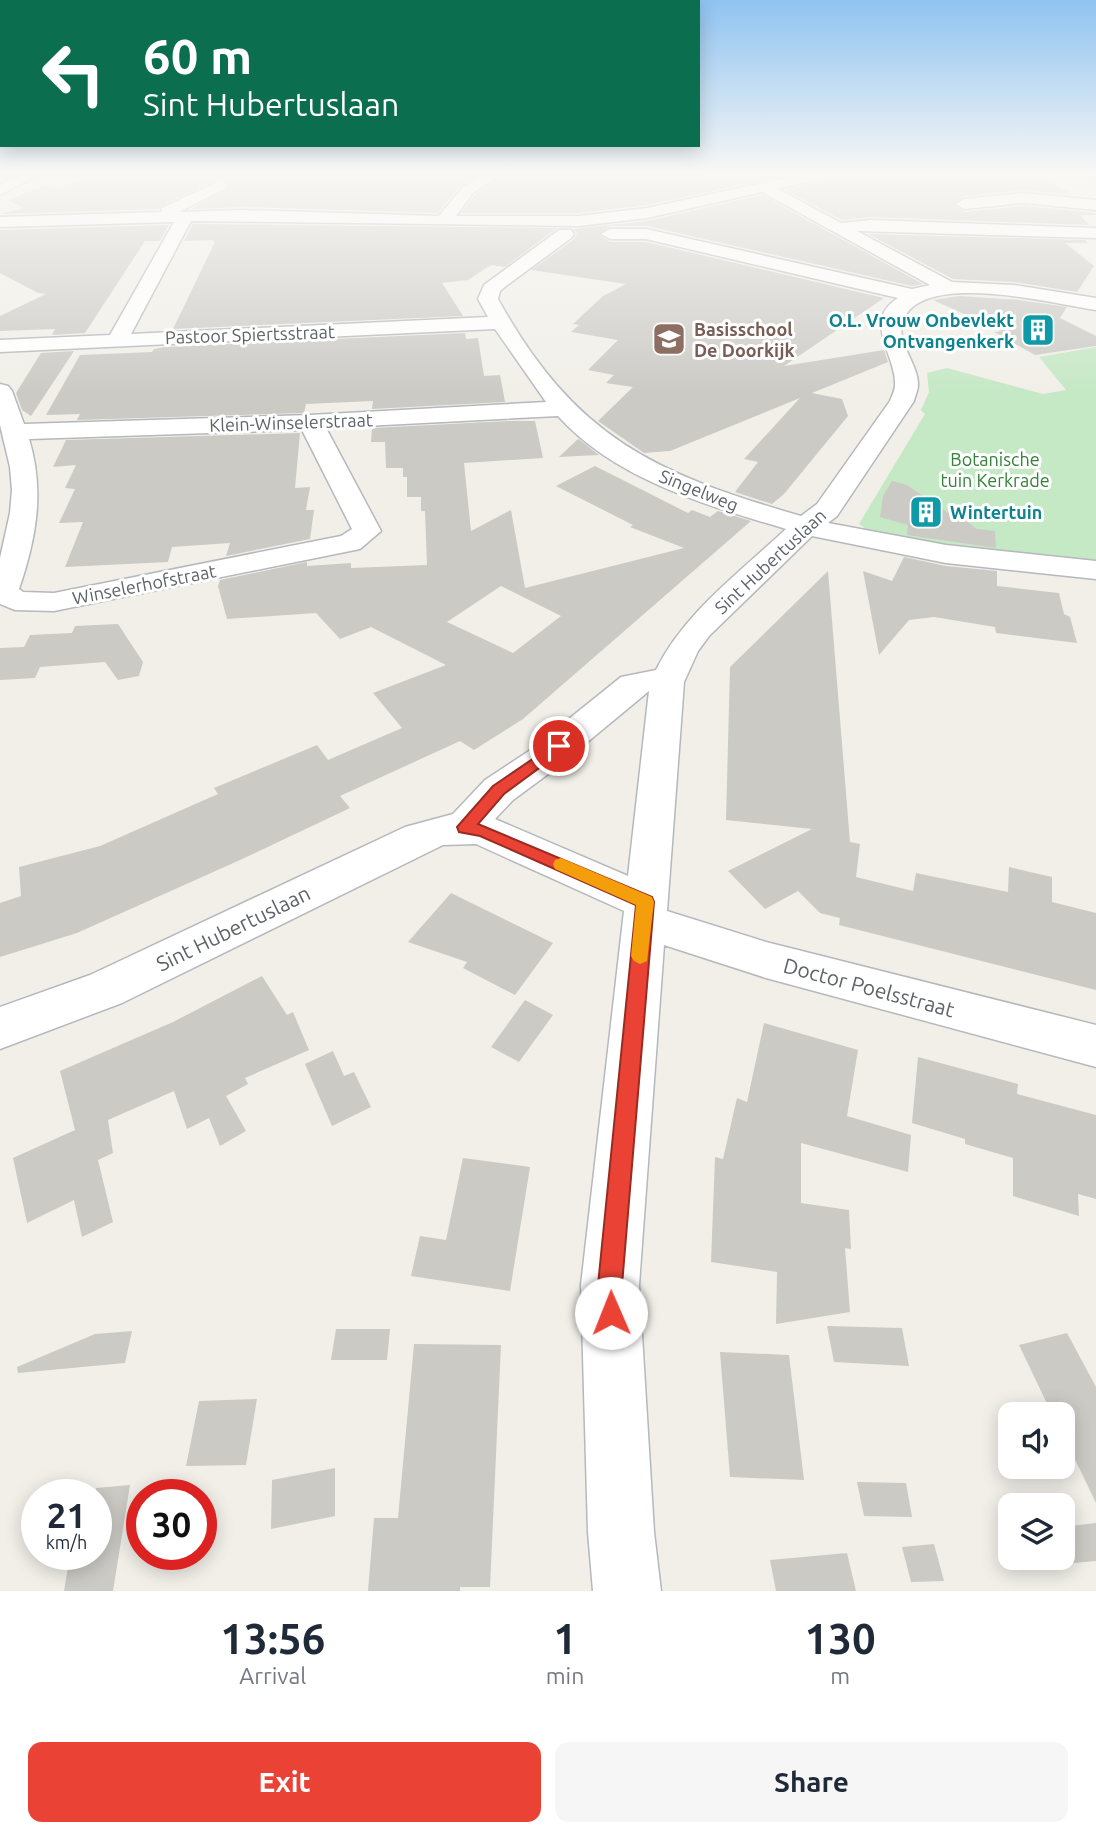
<!DOCTYPE html>
<style>
:root{--surface:#fff;--page:#f6f6f7;--text:#1f2937;--muted:#747a83;--accent:#ea4335}
body{margin:0;font-family:Ubuntu,sans-serif;background:var(--page);color:var(--text);height:100vh;display:flex;flex-direction:column;font-size:26px;white-space:nowrap}
*{box-sizing:border-box;margin:0}
p{font-size:23px;color:var(--muted)}
.icon{flex:none;width:38px;height:38px;fill:none;stroke:currentColor;stroke-width:2;stroke-linecap:round;stroke-linejoin:round}
.map{position:relative;height:1591px;overflow:hidden}
.side{display:flex;flex-direction:column;background:var(--surface);flex:1}
.side>*{flex:none}
.banner{position:absolute;left:0px;top:0px;width:700px;height:147px;box-shadow:0 4px 18px #0003;background:#0b6e4f;color:#fff;overflow:hidden}
.controls{position:absolute;left:998px;top:1402px;display:grid;gap:14px}
.controls a{display:grid;place-items:center;width:77px;height:77px;border-radius:14px;background:var(--surface);box-shadow:0 4px 18px #0003;font-size:35px}
.speed{position:absolute;left:21px;top:1479px;display:flex;gap:14px;font-size:35px;font-weight:700;text-align:center}
.speed>*{display:grid;place-content:center;width:91px;height:91px;border-radius:50%;background:var(--surface);box-shadow:0 4px 18px #0003;line-height:1}
.speed small{font-size:18px;font-weight:400}
.speed .limit{border:10px solid #d22;background:#fff;color:#111}
.pin{position:absolute;display:grid;place-items:center;width:60px;height:60px;color:#fff;margin:-30px;border:4px solid #fff;border-radius:50%;box-shadow:0 2px 7px #0007}
.me{position:absolute;width:77px;margin:-38px;rotate:359deg;stroke-linejoin:round;filter:drop-shadow(0 0 5px #0008)}
.turn{display:flex;align-items:center;gap:24px;height:147px;padding:0 28px;font-size:32px}
.turn .icon{width:91px;height:91px;stroke-width:2.5}
.turn b{display:block;font-size:49px;line-height:60px}
.eta{display:flex;justify-content:space-evenly;align-items:center;height:119px;text-align:center}
.eta b{font-size:42px;font-weight:700;line-height:49px}
.action{display:flex;gap:14px;margin-top:auto;padding:14px 28px}
.action a{flex:1;height:80px;border-radius:14px;background:var(--accent);color:#fff;font-size:28px;font-weight:700;line-height:80px;text-align:center}
.action a+a{background:var(--page);color:var(--text)}
.map>svg:first-child{display:block}
</style>
<div class="map">
<svg width="1096" height="1591" viewBox="0 0 1096 1591">
<rect width="100%" height="100%" fill="#f1efe8"/>
<path fill="#c5e8c5" d="M1096 347V564L1023 558 877 536 859 524 925 414 921 410 929 392 927 373 947 368 1043 394 1066 390 1039 357Z"/>
<g fill="#cccac5" fill-rule="evenodd">
<path d="M131 172H481L461 185 438 213 242 207 191 209 231 187 230 183 220 178 161 206 159 209 0 214 24 208 8 200 44 186 61 188 99 173 122 176Z"/>
<path d="M505 172H802L647 205 579 213H461L475 195Z"/>
<path d="M844 172H1032L1073 195 1024 190 964 196 954 205 964 212 1024 206 1096 213V215H1080L1089 225 871 217 842 220 785 190 840 178Z"/>
<path d="M762 195 923 284 912 286 647 226H610L599 235 610 242H646L884 298 784 366 884 350 888 362 812 393 842 399 848 416 784 494 772 504 735 492 758 462 744 459 800 398 670 451 644 453 598 421 633 387 606 383 614 375 588 370 618 340 571 332 579 325 573 324 603 296 626 284 531 270 573 240 577 234 573 229 647 221Z"/>
<path d="M193 224 557 228 505 267 491 265 468 280 442 283 463 316 173 329 215 242H213L214 240 184 241Z"/>
<path d="M169 225 160 241H145L85 333 52 335 55 329 0 331V316L46 294 38 293 0 273V230Z"/>
<path d="M868 234 1085 240 1088 243H1065L1094 266 1077 292 1014 282 953 279Z"/>
<path d="M959 296 1020 300 1067 307 1060 318 1096 336V346L1035 355 994 332 1001 331 933 300Z"/>
<path d="M465 333 466 339 478 338 484 376 500 375 505 402 372 409 373 401 306 404 304 413 77 420 80 414 46 415 80 355 152 352 154 349 165 347Z"/>
<path d="M74 351 31 416 22 410 16 393 41 353Z"/>
<path d="M508 421H535L543 458 464 463 471 531 511 510 525 588 684 548 630 527 633 525 556 486 595 466 688 513 692 510 710 517 718 511 751 521 523 719 474 750 460 741 340 796 350 808 240 860 77 933 0 957V903L21 896 19 867 100 846 218 794 214 788 317 745 328 760 402 728 373 693 446 665 371 627 340 639 316 613 227 619 218 586 220 580 307 562V566L351 563V568L427 565 425 511H421V497H407V477H403V468H386L385 442H371L372 428ZM501 586 561 616 513 653 447 622Z"/>
<path d="M300 433 295 488 310 487 306 510H314L310 539 226 556 230 543 172 547 168 562 65 567 83 522 59 523 75 489 65 488 76 465 53 467 66 440Z"/>
<path d="M578 439 580 440 599 455 559 457Z"/>
<path d="M892 481 907 485 960 521 965 520 977 529 995 531 996 548 907 535 908 525 880 517 883 496Z"/>
<path d="M904 557 946 566 997 571V586L1059 593 1064 614 1070 617 1077 643 996 633 995 627 934 617 909 620 879 655 863 571 892 581Z"/>
<path d="M828 571 850 842 860 844 856 877 913 891 916 873 1008 892 1009 867 1052 877V902L1096 913V990L839 925 840 918 820 913 798 891 765 909 728 871 812 829 726 820 730 667Z"/>
<path d="M118 624 143 662 139 676 118 680 105 662 40 667 35 678 0 680V648L24 647 30 635 72 633 75 626Z"/>
<path d="M451 893 553 943 515 995 463 968 467 962 408 942Z"/>
<path d="M262 976 287 1015 293 1012 309 1050 245 1078 248 1084 226 1096 246 1131 220 1146 209 1118 187 1129 174 1091 108 1120 113 1153 98 1160 113 1222 82 1237 74 1200 27 1223 13 1158 75 1130 60 1071 173 1022Z"/>
<path d="M525 1000 553 1015 519 1062 491 1047Z"/>
<path d="M764 1023 858 1050 847 1116 911 1135 908 1172 801 1143V1203L849 1210 851 1249 845 1248 850 1312 776 1324 777 1272 711 1262 715 1157 723 1159 737 1098 747 1102Z"/>
<path d="M333 1051 344 1076 354 1072 371 1107 332 1126 305 1064Z"/>
<path d="M918 1057 1018 1084 1017 1094 1096 1115V1199L1078 1194 1079 1216 1013 1196V1158L965 1144V1139L912 1123Z"/>
<path d="M463 1158 530 1167 510 1291 411 1276 420 1236 446 1240Z"/>
<path d="M827 1326 902 1328 909 1366 834 1362Z"/>
<path d="M336 1329H390L387 1360H331Z"/>
<path d="M132 1331 125 1363 18 1373 17 1367 95 1334Z"/>
<path d="M1067 1333 1096 1387V1503L1071 1451 1062 1454V1414H1052L1019 1345Z"/>
<path d="M414 1344 501 1345 490 1587H460V1591H368L374 1518H398Z"/>
<path d="M720 1352 789 1355 804 1480 730 1477Z"/>
<path d="M257 1399 246 1465 186 1466 199 1401Z"/>
<path d="M335 1468V1516L271 1529 272 1480Z"/>
<path d="M857 1482 906 1483 912 1517 864 1516Z"/>
<path d="M130 1485 113 1591H64L70 1554H96V1488Z"/>
<path d="M1096 1523V1561L1062 1564V1527Z"/>
<path d="M934 1544 944 1581 911 1582 902 1547Z"/>
<path d="M847 1553 856 1591H776L770 1560Z"/>
</g>
<g fill="none" stroke-linecap="round" stroke-linejoin="round">
<defs>
<g id="minor">
<path d="M25 172H43L0 195V184Z"/>
<path d="M486 172H503L473 193 456 216H579L647 208 814 172H841L839 175 778 189 841 223 871 220 1096 228V238L857 231 952 282 1014 285 1096 298V310C1054 304 916 268 902 324 897 343 919 366 918 385 918 390 915 396 914 401L837 516 828 523 946 545 1096 561V579L946 563 812 536 709 636 698 651 684 682 667 911 766 942 1096 1025V1067L766 978 664 945 639 1285 654 1532 661 1591H593L588 1532 581 1285 624 911 476 844 443 845 122 1003 0 1049V1007L90 975 405 827 453 814 485 780 529 751 621 677 656 670C684 613 740 572 786 529 706 505 616 480 558 416L326 428 381 531 360 549 54 611 15 610 0 604V558L10 513 12 490 10 467 0 425V384L8 386 12 391 24 424 310 415 546 402 495 329 0 352V340L110 335 174 222 0 227V217L161 212 162 208 221 180 229 185 226 188 179 212 242 210 439 216 463 187ZM762 192 930 285 912 289 646 229H610L601 234 610 239H646L898 298C861 321 897 356 895 385 895 390 892 396 890 401L817 504 801 516C655 474 574 437 498 299L500 291 506 286 571 238 574 234 571 230H559L484 285 478 299 488 317 131 334 191 221 579 226 647 218ZM302 430 352 529 341 536 54 593 23 592 19 589C36 539 45 491 29 439ZM649 691 628 876 495 819 513 800 555 769Z"/>
<path d="M1088 172H1096V177L1091 176Z"/>
<path d="M1024 193 1096 200V210L1024 203 964 209 956 204 964 199Z"/>
</g>
</defs>
<use href="#minor" stroke="#b5b8bc" stroke-width="3"/>
<use href="#minor" fill="#fff" fill-rule="evenodd"/>
</g>
<linearGradient id="sky" x2="0" y2="1"><stop stop-color="#8fc3f1"/><stop offset="0.44" stop-color="#f9f8f5"/><stop offset="1" stop-color="#f9f8f5" stop-opacity="0"/></linearGradient>
<rect width="1096" height="395" fill="url(#sky)"/>
<path fill="#ea4335" stroke="#982c22" stroke-width="2" d="M559 741 565 742 567 746 565 749 504 794 478 824 652 897 654 902 622 1285 624 1313 620 1321 611 1325 603 1321 599 1313 598 1285 636 905 480 836 459 832 457 827 493 786Z"/>
<path fill="#f59e0b" d="M561 858 652 897 654 902 647 961 640 964 634 961 631 956 636 905 555 869 553 864 555 860Z"/>
<defs>
<symbol id="building-square" viewBox="-11 -11 22 22"><rect x="-9" y="-9" width="18" height="18" rx="4" fill="#0f9aa8" stroke="#fff"/><path d="M-4-6H4V6H1V3H-1V6H-4ZM-2.5-4.3h1.7v1.8h-1.7ZM.8-4.3h1.7v1.8H.8ZM-2.5-1h1.7V.8h-1.7ZM.8-1h1.7V.8H.8Z" fill="#fff"/></symbol>
<symbol id="school-square" viewBox="-11 -11 22 22"><rect x="-9" y="-9" width="18" height="18" rx="4" fill="#8d6e63" stroke="#fff"/><path d="M0-5L7-2L0 1L-7-2ZM-4 1L0 2.5L4 1V4Q0 6-4 4Z" fill="#fff"/></symbol>
</defs>
<g fill-rule="evenodd">
<use href="#building-square" x="1019" y="311" width="38" height="38"/>
<use href="#school-square" x="650" y="320" width="38" height="38"/>
<use href="#building-square" x="907" y="493" width="38" height="38"/>
</g>
<g text-anchor="middle" dominant-baseline="central" stroke-width="6" stroke-linejoin="round" paint-order="stroke">
<g font-size="18" font-weight="bold" fill="#0d838f" stroke="#fff" text-anchor="end">
<text x="1014" y="320">O.L. Vrouw Onbevlekt<tspan x="1014" dy="21">Ontvangenkerk</tspan></text>
<text x="950" y="512" text-anchor="start">Wintertuin</text>
</g>
<g font-size="18" font-weight="bold" fill="#785e54" stroke="#fff" text-anchor="start">
<text x="694" y="329">Basisschool<tspan x="694" dy="21">De Doorkijk</tspan></text>
</g>
<g font-size="18" fill="#5f6368" stroke="#fff">
<text transform="translate(250 334) rotate(-2)">Pastoor Spiertsstraat</text>
<text transform="translate(291 422) rotate(-2)">Klein-Winselerstraat</text>
<text transform="translate(699 490) rotate(22)">Singelweg</text>
<text transform="translate(770 561) rotate(-43)">Sint Hubertuslaan</text>
<text transform="translate(144 584) rotate(-11)">Winselerhofstraat</text>
</g>
<g font-size="18" fill="#348238" stroke="#fff">
<text x="995" y="459">Botanische<tspan x="995" dy="21">tuin Kerkrade</tspan></text>
</g>
<g font-size="21" fill="#5f6368" stroke="#fff">
<text transform="translate(233 928) rotate(-26)">Sint Hubertuslaan</text>
<text transform="translate(869 987) rotate(15)">Doctor Poelsstraat</text>
</g>
</g>
</svg>
<div class="controls">
<a><svg class="icon" aria-label="sound" viewBox="0 0 24 24"><path d="M4 9h4l5-4v14l-5-4H4zM17 9q2 3 0 6"/></svg></a>
<a><svg class="icon" aria-label="layers" viewBox="0 0 24 24"><path d="M12 4l9 5-9 5-9-5zM3 14l9 5 9-5"/></svg></a>
</div>
<div class="speed"><div>21<small>km/h</small></div><div class="limit">30</div></div>
<div class="pin" style="left:559px;top:746px;background:#d93025"><svg class="icon" aria-label="arrive" viewBox="0 0 24 24"><path d="M6 21V4h12l-3 4 3 4H6"/></svg></div>
<svg class="me" style="left:611px;top:1313px" viewBox="-20 -20 40 40"><circle r="19" fill="#fff"/><path d="M0-13L10 11 0 6-10 11z" fill="#ea4335"/></svg>
<div class="banner">
<div class="turn"><svg class="icon" aria-label="left" viewBox="0 0 24 24"><path d="M17 20v-9H6M10 6l-5 5 5 5"/></svg><div><b>60 m</b>Sint Hubertuslaan</div></div>
</div>
</div>
<section class="side">
<div class="eta">
<div><b>13:56</b><p>Arrival</p></div>
<div><b>1</b><p>min</p></div>
<div><b>130</b><p>m</p></div>
</div>
<div class="action"><a>Exit</a><a>Share</a></div>
</section>
